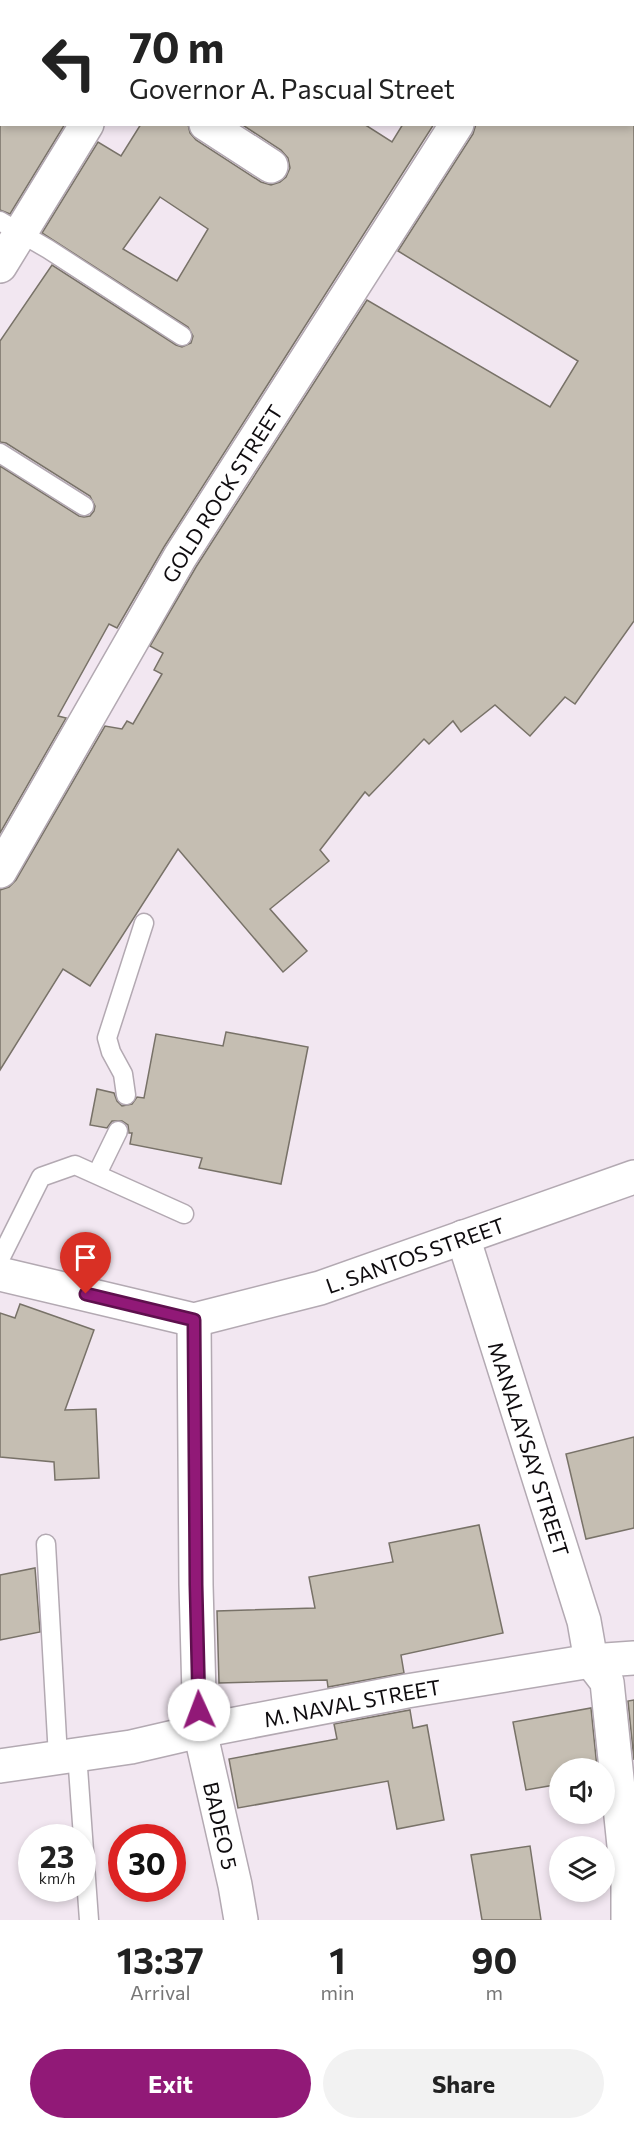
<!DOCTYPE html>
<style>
:root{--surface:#fff;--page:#f2f2f2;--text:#222;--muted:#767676;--accent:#911977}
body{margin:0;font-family:Commissioner,sans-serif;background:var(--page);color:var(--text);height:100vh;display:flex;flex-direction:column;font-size:22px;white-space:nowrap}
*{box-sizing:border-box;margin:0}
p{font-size:20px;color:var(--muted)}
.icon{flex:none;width:33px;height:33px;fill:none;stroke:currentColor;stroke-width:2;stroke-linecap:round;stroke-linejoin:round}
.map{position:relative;height:1920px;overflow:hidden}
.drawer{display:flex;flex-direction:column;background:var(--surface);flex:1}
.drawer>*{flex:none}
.hud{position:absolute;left:0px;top:0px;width:634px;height:126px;box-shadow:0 3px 9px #0003;background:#fff;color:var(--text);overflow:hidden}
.fabs{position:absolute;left:549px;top:1758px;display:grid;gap:12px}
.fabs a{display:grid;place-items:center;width:66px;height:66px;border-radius:50%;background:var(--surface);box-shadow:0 3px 9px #0003;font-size:30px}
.speed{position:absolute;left:18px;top:1824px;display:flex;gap:12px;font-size:30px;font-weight:700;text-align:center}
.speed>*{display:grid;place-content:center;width:78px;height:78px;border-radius:50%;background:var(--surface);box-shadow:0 3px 9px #0003;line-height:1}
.speed small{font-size:15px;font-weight:400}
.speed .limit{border:9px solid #d22;background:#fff;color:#111}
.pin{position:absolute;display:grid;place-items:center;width:51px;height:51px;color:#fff;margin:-62px -26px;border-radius:50% 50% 50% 0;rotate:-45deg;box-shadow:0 0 6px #0007}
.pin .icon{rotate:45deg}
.me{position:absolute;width:66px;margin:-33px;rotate:358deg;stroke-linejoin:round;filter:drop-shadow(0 0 4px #0008)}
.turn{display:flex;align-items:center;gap:21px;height:126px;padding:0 30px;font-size:27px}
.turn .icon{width:78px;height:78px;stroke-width:2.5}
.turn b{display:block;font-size:42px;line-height:51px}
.eta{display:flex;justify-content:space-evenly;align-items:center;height:102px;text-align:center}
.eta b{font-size:36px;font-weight:700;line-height:42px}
.action{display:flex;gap:12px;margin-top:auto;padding:12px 30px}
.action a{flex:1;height:69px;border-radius:36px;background:var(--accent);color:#fff;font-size:24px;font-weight:700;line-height:69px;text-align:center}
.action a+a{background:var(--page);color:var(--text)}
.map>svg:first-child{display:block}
</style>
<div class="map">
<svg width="634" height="1920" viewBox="0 0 634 1920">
<rect width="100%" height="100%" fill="#f2e7f1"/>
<g fill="#c5beb2" stroke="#787268" stroke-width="1.5" fill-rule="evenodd">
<path d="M0 124H65L10 214 0 210Z"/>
<path d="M141 124H188L190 133 196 140 261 182 271 185 280 182 286 177 290 168 288 158 281 150 241 124H364L392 142 403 124H434L164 547 117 628 109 624 58 716 66 718 0 833V466L79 516 84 517 90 516 94 511 95 506 90 496 6 443 0 442V341L52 265 176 345 182 347 191 343 193 336 188 327 42 233 98 142 121 156ZM160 197 208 229 177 281 123 249Z"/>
<path d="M476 124H634V621L575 704 565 697 530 736 495 705 461 732 453 721 429 744 424 739 369 796 365 792 320 850 329 861 270 909 307 951 283 972 178 849 90 986 63 969 0 1070V890L9 887 16 880 105 726 122 729 127 721 133 724 162 674 154 670 163 653 150 646 196 567 367 300 550 407 578 361 398 251 473 134Z"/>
<path d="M226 1032 308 1047 281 1184 199 1168 202 1158 130 1144 132 1133H129L128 1125 122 1121H112L107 1128 90 1125 97 1089 114 1093 117 1101 122 1106 132 1104 137 1097 144 1098 156 1034 223 1046Z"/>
<path d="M20 1304 94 1330 65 1410 96 1409 99 1478 55 1480 54 1462 0 1457V1313L15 1318Z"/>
<path d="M634 1437V1528L586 1539 566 1454Z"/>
<path d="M479 1525 503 1633 401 1655 404 1673 328 1687 327 1680 219 1683 217 1611 315 1608 309 1577 393 1562 389 1543Z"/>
<path d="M35 1568 40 1632 0 1640V1575Z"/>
<path d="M634 1700V1760L628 1701Z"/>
<path d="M591 1708 597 1768H560V1784L526 1790 513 1722Z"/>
<path d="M410 1710 413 1728 427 1725 444 1820 397 1829 388 1781 238 1808 229 1759 337 1739 334 1724Z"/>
<path d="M530 1846 541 1920H482L471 1855Z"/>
</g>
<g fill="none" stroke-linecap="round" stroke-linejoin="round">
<defs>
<g id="service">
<path d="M0 221 48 249 182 336"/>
<path d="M0 453 84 506"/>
<path d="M126 1095 123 1074 111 1052 107 1038 144 923"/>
<path d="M97 1174 118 1131"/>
<path d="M0 1259 41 1177 75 1165 184 1214"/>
<path d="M46 1544 58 1757"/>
<path d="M77 1754 89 1920"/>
</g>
<g id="minor">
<path d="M3 0 5 2"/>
<path d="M347 0 349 2"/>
<path d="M162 2 163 0"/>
<path d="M527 2V0"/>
<path d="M206 124 271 166"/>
<path d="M0 266 87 124"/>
<path id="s1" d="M0 871 180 557 457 124"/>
<path id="s2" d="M463 1237 584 1621 591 1661 607 1682 628 1884V1920"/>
<path id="s3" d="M194 1320 196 1585 200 1731 235 1885 241 1920"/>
</g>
<g id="secondary">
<path id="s4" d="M0 1274 194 1320 320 1288 634 1177"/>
<path id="s5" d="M0 1766 131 1747 200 1731 407 1691 591 1661 634 1658"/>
</g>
</defs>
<use href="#service" stroke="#b3a9b2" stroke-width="21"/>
<use href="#minor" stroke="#b3a9b2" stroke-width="36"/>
<use href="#secondary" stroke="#b3a9b2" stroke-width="36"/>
<use href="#service" stroke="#fff" stroke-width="18"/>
<use href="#minor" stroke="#fff" stroke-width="33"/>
<use href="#secondary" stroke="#fff" stroke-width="33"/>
</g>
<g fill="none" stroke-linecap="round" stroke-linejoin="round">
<defs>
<path id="route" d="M86 1294 194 1320 196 1585 199 1710"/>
</defs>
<use href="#route" stroke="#5e104d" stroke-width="15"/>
<use href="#route" stroke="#911977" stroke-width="10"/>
</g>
<g text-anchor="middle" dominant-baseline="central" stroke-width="4.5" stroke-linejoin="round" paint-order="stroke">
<g font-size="21" fill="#0f0c0f" stroke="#fff">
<text stroke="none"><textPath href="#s1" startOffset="438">GOLD ROCK STREET</textPath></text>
<text stroke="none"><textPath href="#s4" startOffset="430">L. SANTOS STREET</textPath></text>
<text stroke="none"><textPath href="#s2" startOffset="222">MANALAYSAY STREET</textPath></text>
<text stroke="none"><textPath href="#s5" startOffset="358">M. NAVAL STREET</textPath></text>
<text stroke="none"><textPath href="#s3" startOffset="508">BADEO 5</textPath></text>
</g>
</g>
</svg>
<div class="fabs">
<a><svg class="icon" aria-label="sound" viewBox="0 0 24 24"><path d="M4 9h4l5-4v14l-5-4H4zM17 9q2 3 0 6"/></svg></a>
<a><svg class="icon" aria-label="layers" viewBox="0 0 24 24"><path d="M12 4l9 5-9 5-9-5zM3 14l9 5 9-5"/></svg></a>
</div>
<div class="speed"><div>23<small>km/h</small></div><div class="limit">30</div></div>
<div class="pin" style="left:86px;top:1294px;background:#d93025"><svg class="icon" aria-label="arrive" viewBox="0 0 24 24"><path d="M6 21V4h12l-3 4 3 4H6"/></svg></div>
<svg class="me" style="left:199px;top:1710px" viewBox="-20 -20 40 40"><circle r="19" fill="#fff"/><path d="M0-13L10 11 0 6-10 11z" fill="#911977"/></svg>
<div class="hud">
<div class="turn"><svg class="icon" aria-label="left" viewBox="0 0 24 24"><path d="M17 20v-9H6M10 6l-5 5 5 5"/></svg><div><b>70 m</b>Governor A. Pascual Street</div></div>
</div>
</div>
<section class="drawer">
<div class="eta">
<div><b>13:37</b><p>Arrival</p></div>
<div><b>1</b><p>min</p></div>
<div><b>90</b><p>m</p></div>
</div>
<div class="action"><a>Exit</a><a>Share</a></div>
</section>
